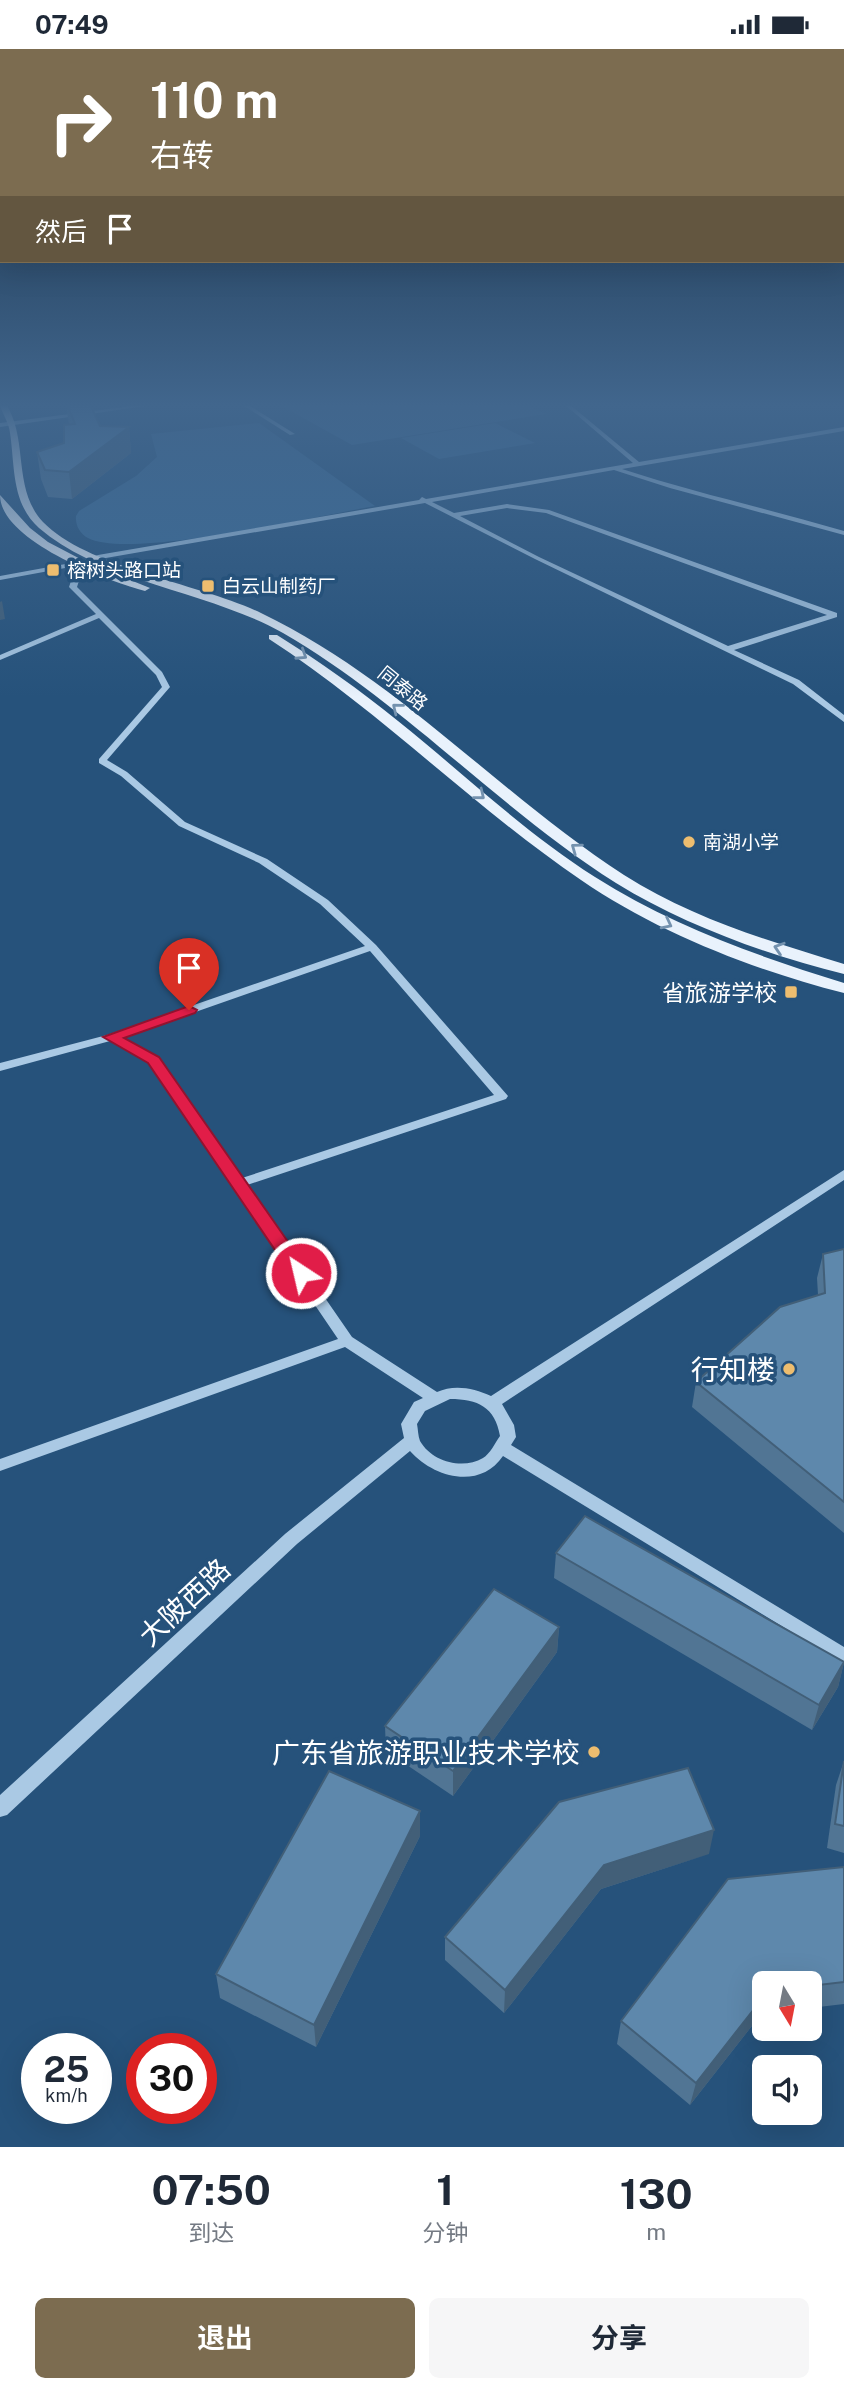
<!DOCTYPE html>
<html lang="zh">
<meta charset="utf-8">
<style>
:root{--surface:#fff;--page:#f6f6f7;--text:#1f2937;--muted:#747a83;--accent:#7c6c50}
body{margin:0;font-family:"Public Sans","Noto Sans SC",sans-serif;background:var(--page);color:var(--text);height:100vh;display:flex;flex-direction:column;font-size:26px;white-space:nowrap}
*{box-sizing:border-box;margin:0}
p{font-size:23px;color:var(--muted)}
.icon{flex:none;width:38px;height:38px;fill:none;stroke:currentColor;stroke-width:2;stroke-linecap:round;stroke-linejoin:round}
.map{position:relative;height:2098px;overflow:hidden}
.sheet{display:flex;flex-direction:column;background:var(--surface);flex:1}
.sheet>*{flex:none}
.guide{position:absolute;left:0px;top:0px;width:845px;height:214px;box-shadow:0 7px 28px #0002;background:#7c6c50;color:#fff;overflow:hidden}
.needle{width:46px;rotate:170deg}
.fabs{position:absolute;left:752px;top:1922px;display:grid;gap:14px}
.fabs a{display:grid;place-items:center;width:70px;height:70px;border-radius:10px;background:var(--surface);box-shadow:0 7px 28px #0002;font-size:35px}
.speed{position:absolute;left:21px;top:1984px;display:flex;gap:14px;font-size:35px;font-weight:700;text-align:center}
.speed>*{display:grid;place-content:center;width:91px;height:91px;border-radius:50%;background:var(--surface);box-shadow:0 7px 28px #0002;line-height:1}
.speed small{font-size:18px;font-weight:400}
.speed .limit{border:10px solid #d22;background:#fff;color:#111}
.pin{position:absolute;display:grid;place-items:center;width:60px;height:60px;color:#fff;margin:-72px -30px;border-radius:50% 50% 50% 0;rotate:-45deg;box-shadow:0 0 7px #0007}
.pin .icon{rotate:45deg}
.me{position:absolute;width:77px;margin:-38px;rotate:325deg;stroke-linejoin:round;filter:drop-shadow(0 0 5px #0008)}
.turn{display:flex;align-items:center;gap:24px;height:147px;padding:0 35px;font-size:32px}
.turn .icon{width:91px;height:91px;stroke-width:2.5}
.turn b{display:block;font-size:49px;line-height:60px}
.then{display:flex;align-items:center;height:66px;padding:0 35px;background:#0003;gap:14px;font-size:26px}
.eta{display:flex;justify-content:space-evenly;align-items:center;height:119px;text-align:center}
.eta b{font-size:42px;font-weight:700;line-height:49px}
.primary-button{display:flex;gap:14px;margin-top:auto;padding:14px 35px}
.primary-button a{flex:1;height:80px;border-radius:10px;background:var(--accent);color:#fff;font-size:28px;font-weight:700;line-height:80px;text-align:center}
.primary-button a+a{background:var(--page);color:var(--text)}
.status{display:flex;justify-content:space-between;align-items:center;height:49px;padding:0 35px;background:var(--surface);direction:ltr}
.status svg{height:19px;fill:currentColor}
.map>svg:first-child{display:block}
</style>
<div class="status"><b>07:49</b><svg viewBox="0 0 49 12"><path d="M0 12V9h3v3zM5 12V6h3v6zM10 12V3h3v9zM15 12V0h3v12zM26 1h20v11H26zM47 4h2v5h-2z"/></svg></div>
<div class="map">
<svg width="844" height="2098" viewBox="0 0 844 2098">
<rect width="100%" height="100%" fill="#26527b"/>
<g fill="#3a6c98">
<path d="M278 355H524L546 365 352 396Z"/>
<path d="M259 374 375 457C322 466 129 511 88 489 80 485 75 476 76 467L79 462 136 427 157 408 151 385Z"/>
<path d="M495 374 535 394 439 410 401 389Z"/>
</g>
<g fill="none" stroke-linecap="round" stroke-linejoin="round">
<g fill="#aac9e4" fill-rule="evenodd">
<path d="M147 355H159L0 378V374Z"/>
<path d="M241 355H247L295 385 290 386Z"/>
<path d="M564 355H569L639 413 844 378V382L622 420C695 444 770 460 844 482V486L670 439 614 421 432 453 454 464 507 455 549 461 837 564V568L734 601 799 631 844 666V673L793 635 535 510 425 454 100 510 84 516 77 538 162 623 170 638 107 711 127 723 185 773 267 810 328 851 376 896 508 1047 506 1050 247 1136 352 1288 437 1343C454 1335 474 1339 491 1347L844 1121V1131L502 1355 514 1376 516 1388 511 1396 844 1598V1615L503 1407C480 1441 434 1429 410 1402L297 1495 7 1766 0 1768V1746L285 1485 404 1389 401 1375 414 1353 423 1349 345 1298 0 1422V1410L338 1290 150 1013 110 992 0 1022V1014L107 986 365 897 320 855 259 814 179 777 121 727 99 714V710L162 638 156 626 99 569 0 611V606L96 565 69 538 76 517 0 531V527L82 512 98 506 419 451 422 448 426 450 633 414ZM507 459 546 464 827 566 728 597 539 508 460 467ZM370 902 494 1046 242 1129 158 1008 121 989ZM450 1350C478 1350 495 1358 500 1387 495 1394 490 1405 483 1409 463 1421 432 1413 420 1392 418 1387 418 1380 417 1375L425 1362Z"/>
</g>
<g fill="#e9f2fc" fill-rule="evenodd">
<path d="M0 355H6C29 391 12 440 43 473 87 519 202 535 261 564 397 629 499 745 624 826 691 869 769 892 844 915V925C767 906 684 876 616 834 499 760 404 654 283 584 209 542 101 533 39 479 11 454 15 417 10 384 9 373 2 365 0 355Z"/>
<path d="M0 446 30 479 48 493 88 514 150 539 145 542C108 532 0 492 0 446Z"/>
<path d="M269 586H277C319 612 360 641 398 672 463 724 524 783 595 828 672 877 757 907 844 934V944C754 921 658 884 581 831 472 757 380 662 269 590Z"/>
</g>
</g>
<g fill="#517594">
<path d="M66 355H90L100 377 129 378 131 404 72 450 48 448 41 430 37 403 64 394 69 376Z"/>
<path d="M844 1200V1484L692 1358 696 1333 818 1246 817 1229 823 1205Z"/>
<path d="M556 1504 844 1613 838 1638 812 1681 554 1529Z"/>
<path d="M559 1578 557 1603 453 1747 386 1702 385 1677Z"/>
<path d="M844 1712V1804L827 1799 836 1736Z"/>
<path d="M420 1787 316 1998 220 1949 216 1925Z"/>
<path d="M709 1805 601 1840 504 1964 445 1911V1888Z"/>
<path d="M844 1818V1955L810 1959V1934H765V1964H762L690 2056 617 1995 621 1972Z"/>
</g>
<g fill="#425f78">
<path d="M129 378 131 404 72 450 69 423Z"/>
<path d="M2 552 5 570 0 571V553Z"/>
<path d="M559 1578 557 1603 453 1747V1722Z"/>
<path d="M844 1614 838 1638 812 1681 819 1656Z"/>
<path d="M420 1762V1787L316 1998 314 1976Z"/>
<path d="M714 1781 709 1805 601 1840 504 1964 505 1941 604 1816Z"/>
<path d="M765 1946V1954L762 1964 690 2056 696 2034Z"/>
</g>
<g fill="#5e88ac" stroke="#425f78" stroke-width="2">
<path d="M67 355H90L100 377 129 378 69 423 45 421 37 403 64 394V376L75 375Z"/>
<path d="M844 1200V1453L696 1333 780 1258 825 1244 823 1205Z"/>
<path d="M585 1467 844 1613 819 1656 556 1504Z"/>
<path d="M494 1540 559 1578 453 1722 385 1677Z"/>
<path d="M844 1712V1777L835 1775Z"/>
<path d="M688 1719 714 1781 604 1816 505 1941 445 1888 559 1753Z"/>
<path d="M329 1722 420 1762 314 1976 216 1925Z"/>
<path d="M844 1818V1933L810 1937V1934H765V1946L696 2034 621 1972 728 1830Z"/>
</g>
<defs><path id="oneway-chevron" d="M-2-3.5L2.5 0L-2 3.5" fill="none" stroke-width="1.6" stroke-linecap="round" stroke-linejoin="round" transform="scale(1.75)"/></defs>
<g stroke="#7492af">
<use href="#oneway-chevron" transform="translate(302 606) rotate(33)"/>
<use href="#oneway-chevron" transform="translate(397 659) rotate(-141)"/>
<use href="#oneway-chevron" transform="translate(480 746) rotate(39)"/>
<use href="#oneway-chevron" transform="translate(576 799) rotate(-144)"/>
<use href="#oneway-chevron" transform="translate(667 875) rotate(27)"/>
<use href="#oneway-chevron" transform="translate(779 899) rotate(-162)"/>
</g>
<linearGradient id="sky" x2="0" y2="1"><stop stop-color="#152d44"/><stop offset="0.55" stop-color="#41668d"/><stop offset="1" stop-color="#41668d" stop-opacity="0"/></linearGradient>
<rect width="844" height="648" fill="url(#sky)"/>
<path fill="#e11d48" stroke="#92132f" stroke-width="2" d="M189 957 197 961 195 964 124 989 159 1008 307 1220 310 1224 307 1229H294L148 1014 103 988Z"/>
<g fill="#edbd6f" stroke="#26527b" stroke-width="2.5">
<rect x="46" y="514" width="14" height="14" rx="3.5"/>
<rect x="201" y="530" width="14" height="14" rx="3.5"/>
<circle cx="689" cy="793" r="7"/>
<rect x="784" y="936" width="14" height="14" rx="3.5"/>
<circle cx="789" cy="1320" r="7"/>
<circle cx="594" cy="1703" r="7"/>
</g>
<g text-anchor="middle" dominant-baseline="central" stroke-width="7" stroke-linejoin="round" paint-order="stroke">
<g font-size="19" fill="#fff" stroke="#26527b" text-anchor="start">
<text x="67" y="521">榕树头路口站</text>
<text x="222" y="537">白云山制药厂</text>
<text x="703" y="793">南湖小学</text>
</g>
<g font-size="19" fill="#fff" stroke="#26527b">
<text transform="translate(403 639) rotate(39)">同泰路</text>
</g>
<g font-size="23" fill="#fff" stroke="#26527b" text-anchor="end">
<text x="777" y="943">省旅游学校</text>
</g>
<g font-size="28" fill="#fff" stroke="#26527b" text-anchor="end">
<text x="775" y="1320">行知楼</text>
<text x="580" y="1703">广东省旅游职业技术学校</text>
</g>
<g font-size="28" fill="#fff" stroke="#26527b">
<text transform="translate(184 1553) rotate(-43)">大陂西路</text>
</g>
</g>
</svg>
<div class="fabs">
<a><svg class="needle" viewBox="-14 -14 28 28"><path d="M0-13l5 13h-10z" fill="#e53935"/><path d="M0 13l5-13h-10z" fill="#747a83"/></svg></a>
<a><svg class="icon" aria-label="sound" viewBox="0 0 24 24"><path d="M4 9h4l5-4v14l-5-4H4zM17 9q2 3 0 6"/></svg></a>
</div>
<div class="speed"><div>25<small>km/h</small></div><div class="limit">30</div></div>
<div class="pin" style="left:189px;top:961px;background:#d93025"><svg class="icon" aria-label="arrive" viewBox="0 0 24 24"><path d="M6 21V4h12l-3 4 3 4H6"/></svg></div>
<svg class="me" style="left:301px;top:1224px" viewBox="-20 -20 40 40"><circle r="17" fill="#e11d48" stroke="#fff" stroke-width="3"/><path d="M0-11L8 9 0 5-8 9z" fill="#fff"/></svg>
<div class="guide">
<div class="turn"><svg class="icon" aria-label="right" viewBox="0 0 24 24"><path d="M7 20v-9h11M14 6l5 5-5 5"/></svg><div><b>110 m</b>右转</div></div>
<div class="then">然后<svg class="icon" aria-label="arrive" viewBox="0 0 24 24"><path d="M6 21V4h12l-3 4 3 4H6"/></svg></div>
</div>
</div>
<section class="sheet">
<div class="eta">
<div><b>07:50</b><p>到达</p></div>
<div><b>1</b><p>分钟</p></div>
<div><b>130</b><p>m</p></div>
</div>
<div class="primary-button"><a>退出</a><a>分享</a></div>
</section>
